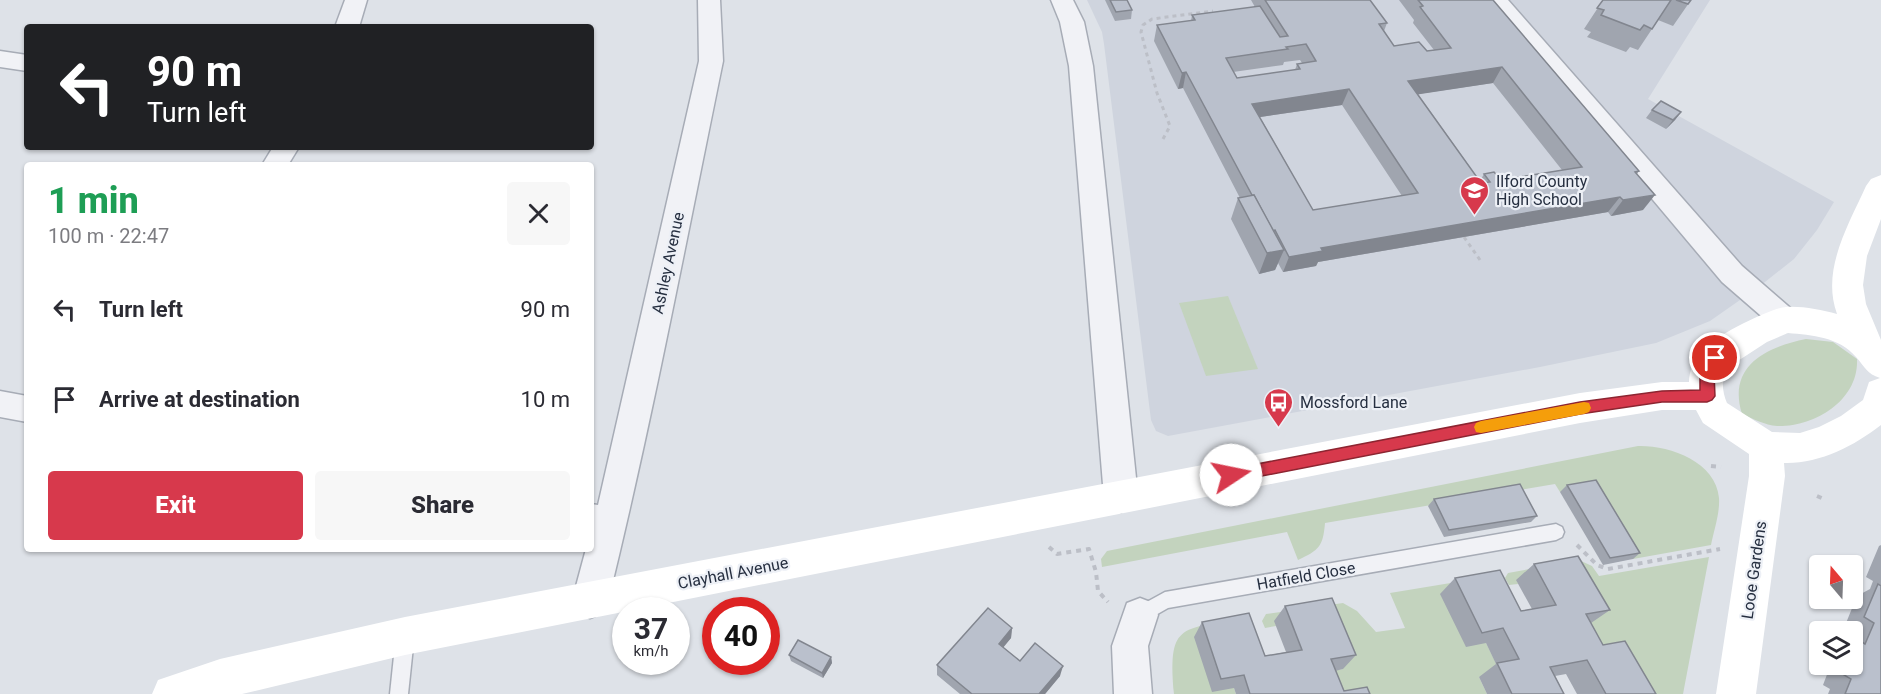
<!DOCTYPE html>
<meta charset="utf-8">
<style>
:root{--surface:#fff;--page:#f7f7f7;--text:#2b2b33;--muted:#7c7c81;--accent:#d7394c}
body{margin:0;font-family:Roboto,sans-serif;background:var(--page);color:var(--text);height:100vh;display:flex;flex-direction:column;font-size:22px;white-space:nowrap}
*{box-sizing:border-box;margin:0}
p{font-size:20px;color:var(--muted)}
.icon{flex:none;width:33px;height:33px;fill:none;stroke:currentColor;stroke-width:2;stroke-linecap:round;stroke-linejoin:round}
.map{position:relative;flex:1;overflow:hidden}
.panel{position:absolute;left:24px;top:162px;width:570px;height:390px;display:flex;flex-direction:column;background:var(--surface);border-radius:6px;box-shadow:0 2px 4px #0004}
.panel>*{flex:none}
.guide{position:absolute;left:24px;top:24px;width:570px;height:126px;border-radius:6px;box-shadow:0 2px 4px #0004;background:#202124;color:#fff;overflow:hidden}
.needle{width:39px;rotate:341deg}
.buttons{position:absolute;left:1809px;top:555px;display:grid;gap:12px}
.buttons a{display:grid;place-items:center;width:54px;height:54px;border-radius:6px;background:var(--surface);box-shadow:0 2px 4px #0004;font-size:30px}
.speed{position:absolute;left:612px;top:597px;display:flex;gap:12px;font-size:30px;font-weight:700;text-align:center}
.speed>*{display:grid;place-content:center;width:78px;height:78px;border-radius:50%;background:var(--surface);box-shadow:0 2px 4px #0004;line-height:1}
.speed small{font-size:15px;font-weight:400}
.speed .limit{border:9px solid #d22;background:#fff;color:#111}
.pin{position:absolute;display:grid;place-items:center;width:51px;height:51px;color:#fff;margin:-26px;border:3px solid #fff;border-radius:50%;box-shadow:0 2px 6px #0007}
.me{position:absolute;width:66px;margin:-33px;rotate:79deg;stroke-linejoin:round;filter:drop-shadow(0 0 4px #0008)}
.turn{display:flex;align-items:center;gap:21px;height:126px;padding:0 24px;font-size:27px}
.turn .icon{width:78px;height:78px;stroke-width:2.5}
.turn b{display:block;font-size:42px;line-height:51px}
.round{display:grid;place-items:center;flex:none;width:63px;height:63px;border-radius:6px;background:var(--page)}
.headline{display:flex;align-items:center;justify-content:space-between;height:102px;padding:0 24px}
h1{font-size:36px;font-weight:800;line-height:45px;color:#1e9e55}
.cta{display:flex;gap:12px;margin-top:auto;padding:12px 24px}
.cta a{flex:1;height:69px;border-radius:6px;background:var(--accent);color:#fff;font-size:24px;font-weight:800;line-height:69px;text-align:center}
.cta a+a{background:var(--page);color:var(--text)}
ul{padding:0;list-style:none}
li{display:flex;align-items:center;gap:18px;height:90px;padding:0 24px}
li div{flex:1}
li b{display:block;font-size:22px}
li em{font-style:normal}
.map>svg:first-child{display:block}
</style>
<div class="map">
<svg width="1881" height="694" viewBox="0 0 1881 694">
<rect width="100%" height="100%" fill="#dee2e8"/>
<path fill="#cfd4de" d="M1087 0H1710L1648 99 1834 202 1817 230 1794 259 1760 286 1710 321 1656 343 1540 367 1168 436 1156 431 1151 420 1104 44 1102 32Z"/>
<g fill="#c3d3be">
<path d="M1228 296 1258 369 1206 376 1179 303Z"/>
<path d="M1806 339 1833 342 1857 359C1859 400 1815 427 1777 426 1765 425 1753 419 1742 414 1727 366 1766 347 1806 339Z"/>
<path d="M1638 446C1668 445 1716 461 1719 498 1720 513 1714 530 1711 545L1633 559 1589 487 1560 492 1555 484 1325 523C1323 547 1319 550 1298 560L1287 532 1102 567 1101 559 1107 551Z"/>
<path d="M1709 557 1683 694H1626L1517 580 1518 584 1509 585 1505 578 1508 573 1579 560 1592 566 1599 576Z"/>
<path d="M1487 577 1486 643 1501 673 1479 677 1487 694H1327L1318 673 1343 669 1275 621 1276 626 1265 628 1262 621 1266 614 1343 603 1357 611 1376 632 1405 628 1390 593Z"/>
<path d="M1241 619 1234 688 1236 694H1174C1168 625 1179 629 1241 619Z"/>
</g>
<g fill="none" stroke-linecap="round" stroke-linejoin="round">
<defs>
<g id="lane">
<path d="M1556 524 1562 527 1564 532 1562 537 1556 540 1168 608 1140 624 1134 621 1131 615 1134 609 1165 592Z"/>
<path d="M405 628 411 631 414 637 408 694H390L396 637 399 631Z"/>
</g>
<g id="street">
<path d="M345 0H367L359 27H335Z"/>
<path d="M698 0H720L723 61C686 241 652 422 608 601L602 613 590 618 578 613 572 601 586 549H591V504L598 505 699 61Z"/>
<path d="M1051 0H1073L1084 22 1093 66 1138 497 1133 507 1121 512 1109 507 1104 497 1069 66 1060 22Z"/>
<path d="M1485 0H1508L1742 266 1795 312 1800 320 1795 328 1785 332 1775 328 1722 282Z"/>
<path d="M0 51 27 55V71L0 67Z"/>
<path d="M273 147H299L288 165H262Z"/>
<path d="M0 391 27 396V422L0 417Z"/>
<path d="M1140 598 1153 603 1158 615 1148 646 1152 694H1114L1112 646 1127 603Z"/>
</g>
</defs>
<use href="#lane" stroke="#a7acb6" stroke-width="3"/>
<use href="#street" stroke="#a7acb6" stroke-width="3"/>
<g stroke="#bcbfc7" stroke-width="3" stroke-dasharray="4 4" stroke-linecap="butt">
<path d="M1163 139 1170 126 1157 93 1141 32 1143 25 1152 19 1213 11"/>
<path d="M1464 237 1480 260"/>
</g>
<g stroke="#bcbfc7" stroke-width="4" stroke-dasharray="5 5" stroke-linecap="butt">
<path d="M1711 466 1721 467"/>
<path d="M1817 496 1826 500"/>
<path d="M1577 545 1597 565 1608 569 1720 549"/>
<path d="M1049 547 1057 554 1089 549 1096 572 1098 591 1108 602"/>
</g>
<use href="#lane" fill="#f1f2f6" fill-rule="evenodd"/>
<use href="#street" fill="#f1f2f6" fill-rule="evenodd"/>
<path fill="#fff" fill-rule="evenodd" d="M1881 175V219L1867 256 1863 285 1866 304 1881 340V425C1854 446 1819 464 1784 463L1785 476 1756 694H1716L1749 476V454L1703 423 1696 410H1662L1580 423 405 655 242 694H152L158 680 220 659 405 617 1580 393 1662 382H1689C1689 371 1695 356 1703 348 1715 337 1770 308 1786 307 1803 306 1821 310 1837 314 1821 270 1848 226 1866 186L1871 179ZM1788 333C1812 335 1839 337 1856 357 1865 367 1867 374 1880 378L1869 382 1863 400 1841 416 1819 427 1800 433 1772 432 1727 403C1722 392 1721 378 1727 368L1767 342Z"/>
</g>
<g fill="#a0a5af" fill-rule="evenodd">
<path d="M1105 0H1127L1132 10 1131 19 1115 21Z"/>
<path d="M1251 0H1370L1387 23 1384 31 1394 46 1427 51 1434 50 1413 23 1414 20 1399 0H1493L1639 171 1637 174 1643 210 1611 216 1608 212 1464 237 1318 262 1316 266 1283 272 1278 263 1275 270 1259 274 1231 219 1238 198H1240L1183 88 1178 89 1154 41 1157 25 1191 21 1192 15 1255 7ZM1300 60 1302 63 1297 64 1295 70 1237 78 1233 72 1283 65 1284 62ZM1493 83 1562 170 1501 180 1484 174 1480 181 1418 94ZM1342 105 1402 196 1313 210 1260 117Z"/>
<path d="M1603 0H1691L1673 26 1658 20 1638 50 1630 47 1626 52 1587 37 1591 32 1584 29Z"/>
<path d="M1652 110 1681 112 1675 120 1666 129 1646 118Z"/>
<path d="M1567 485 1640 553 1633 559 1603 565 1560 492Z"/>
<path d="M1434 499 1537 516 1531 522 1444 537 1428 506Z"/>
<path d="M1881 545V694H1828L1830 689 1823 685 1831 664H1852V632H1849L1844 628 1857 596 1870 589 1873 581 1866 577 1879 546Z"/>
<path d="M1534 564 1610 610 1591 623 1603 645 1656 694H1577L1566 674 1555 676 1564 694H1487L1479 677 1496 664 1486 643 1466 647 1440 594 1455 578 1521 611 1532 609 1516 580Z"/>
<path d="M1285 606 1356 655 1343 669 1335 671 1344 691 1370 694H1236L1234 688 1212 692 1194 637 1202 622 1265 656 1286 652 1274 621Z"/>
<path d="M1012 628 1011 638 1003 647 1020 661 1060 676 1045 694H960L937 675V665Z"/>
<path d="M789 655 831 657 832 663 823 678 791 661Z"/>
</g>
<g fill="#82868f">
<path d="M1502 67 1493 83 1401 97 1408 81Z"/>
<path d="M1186 72 1183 88 1178 89 1182 73Z"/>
<path d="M1349 89 1342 105 1247 119 1252 104Z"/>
<path d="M1681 112 1675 120 1666 129 1673 120Z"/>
<path d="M1655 195 1643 210 1611 216 1623 200Z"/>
<path d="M1620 197 1608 212 1318 262 1316 266 1283 272 1289 257 1321 248Z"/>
<path d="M1284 250 1275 270 1259 274 1267 253Z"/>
<path d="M1012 628 1011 638 998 654 999 644Z"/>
<path d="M831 657 832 663 823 678 822 673Z"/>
<path d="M1063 666 1060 676 1045 694H1039Z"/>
</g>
<g fill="#bac0cc" stroke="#82868f" stroke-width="1.5" fill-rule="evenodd">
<path d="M1110 0H1127L1132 10 1116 12Z"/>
<path d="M1265 0H1370L1387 23 1379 24 1394 46 1419 42 1427 51 1451 48 1420 7 1423 6 1418 0H1493L1639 171 1635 172 1655 195 1623 200 1620 197 1473 222 1321 248 1323 251 1289 257 1275 230 1273 231 1254 195H1252L1186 72 1182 73 1157 25 1195 20 1192 15 1260 6 1280 37 1288 36ZM1306 44 1316 61 1297 64 1300 69 1237 78 1226 58 1288 49 1286 47ZM1502 67 1582 167 1501 180 1494 172 1484 174 1490 182 1481 183 1408 81ZM1349 89 1418 193 1313 210 1252 104Z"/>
<path d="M1603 0H1671L1652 29 1644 25 1640 30 1601 15 1604 10 1597 8Z"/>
<path d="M1676 0H1691L1688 4Z"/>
<path d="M1661 101 1681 112 1673 120 1652 110Z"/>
<path d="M1254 195 1284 250 1267 253 1238 198Z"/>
<path d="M1596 480 1640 553 1610 558 1567 485Z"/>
<path d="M1520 484 1537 516 1449 530 1434 499Z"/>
<path d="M1578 556 1610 610 1586 614 1603 645 1625 641 1656 694H1606L1587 660 1550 667 1564 694H1512L1497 663 1519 659 1503 628 1482 633 1455 578 1500 570 1521 611 1556 605 1534 564Z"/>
<path d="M1878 584 1881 586V694H1845L1851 679 1844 675 1848 664H1852V652L1858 639 1865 644 1874 623 1864 617Z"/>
<path d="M1332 598 1356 655 1331 659 1344 691 1367 687 1370 694H1250L1244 675 1221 679 1202 622 1249 613 1265 656 1302 650 1285 606Z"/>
<path d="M988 608 1012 628 999 644 1020 661 1035 643 1063 666 1039 694H972L937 665Z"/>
<path d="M798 640 831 657 822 673 789 655Z"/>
</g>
<path fill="#d7394c" stroke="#8c2531" stroke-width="1.5" d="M1715 352 1722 358 1714 373 1715 396 1712 400 1707 402H1662L1580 414 1231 482 1226 480 1224 475 1226 470 1231 469 1580 402 1662 391 1700 390V373L1710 354Z"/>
<path fill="#f59e0b" d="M1584 402 1589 403 1591 408 1589 412 1584 414 1481 433 1476 432 1474 427 1476 423 1481 421Z"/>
<defs>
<symbol id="school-pin" viewBox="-11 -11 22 30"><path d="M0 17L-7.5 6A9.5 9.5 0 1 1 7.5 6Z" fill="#d7394c" stroke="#edf0f6"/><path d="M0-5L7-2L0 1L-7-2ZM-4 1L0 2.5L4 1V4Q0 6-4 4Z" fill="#fff"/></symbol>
<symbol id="bus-pin" viewBox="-11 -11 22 30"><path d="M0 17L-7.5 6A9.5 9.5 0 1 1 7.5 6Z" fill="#d7394c" stroke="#edf0f6"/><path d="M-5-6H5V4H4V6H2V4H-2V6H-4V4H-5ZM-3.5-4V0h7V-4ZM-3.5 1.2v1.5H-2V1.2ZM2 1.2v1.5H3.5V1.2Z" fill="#fff"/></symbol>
</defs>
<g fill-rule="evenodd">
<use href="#school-pin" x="1458" y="174" width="33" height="45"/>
<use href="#bus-pin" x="1262" y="386" width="33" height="45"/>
</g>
<g text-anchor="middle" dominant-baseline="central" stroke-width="4.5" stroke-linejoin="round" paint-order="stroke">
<g font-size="16" fill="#262f40" stroke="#edf0f6" text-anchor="start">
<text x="1496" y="181">Ilford County<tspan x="1496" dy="18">High School</tspan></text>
<text x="1300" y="402">Mossford Lane</text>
</g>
<g font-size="16" fill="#262f40" stroke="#edf0f6">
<text transform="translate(668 263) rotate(-78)">Ashley Avenue</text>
<text transform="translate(1754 570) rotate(-82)">Looe Gardens</text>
<text transform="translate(733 573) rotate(-11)">Clayhall Avenue</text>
<text transform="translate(1306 576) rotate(-10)">Hatfield Close</text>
</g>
</g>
</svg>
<div class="buttons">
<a><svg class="needle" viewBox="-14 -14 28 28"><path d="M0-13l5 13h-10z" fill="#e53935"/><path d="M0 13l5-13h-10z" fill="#7c7c81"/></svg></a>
<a><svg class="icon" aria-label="layers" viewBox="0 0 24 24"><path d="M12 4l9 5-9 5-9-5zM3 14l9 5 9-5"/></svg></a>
</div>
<div class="speed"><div>37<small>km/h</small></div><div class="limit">40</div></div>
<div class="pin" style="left:1715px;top:358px;background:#d93025"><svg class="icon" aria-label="arrive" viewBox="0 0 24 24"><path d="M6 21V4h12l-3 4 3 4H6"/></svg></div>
<svg class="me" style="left:1231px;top:475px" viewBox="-20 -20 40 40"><circle r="19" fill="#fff"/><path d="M0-13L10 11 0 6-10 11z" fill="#d7394c"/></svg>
<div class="guide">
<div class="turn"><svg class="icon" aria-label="left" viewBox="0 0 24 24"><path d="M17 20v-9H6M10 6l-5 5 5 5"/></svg><div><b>90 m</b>Turn left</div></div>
</div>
<section class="panel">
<div class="headline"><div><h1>1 min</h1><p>100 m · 22:47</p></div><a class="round"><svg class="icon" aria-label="close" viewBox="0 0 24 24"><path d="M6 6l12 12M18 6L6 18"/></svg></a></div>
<ul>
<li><svg class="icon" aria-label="left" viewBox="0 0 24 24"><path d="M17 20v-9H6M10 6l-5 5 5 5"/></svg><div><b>Turn left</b></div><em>90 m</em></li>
<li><svg class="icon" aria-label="arrive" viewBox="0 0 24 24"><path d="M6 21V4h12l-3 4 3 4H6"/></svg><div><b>Arrive at destination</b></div><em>10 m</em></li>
</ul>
<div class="cta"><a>Exit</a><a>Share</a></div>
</section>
</div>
